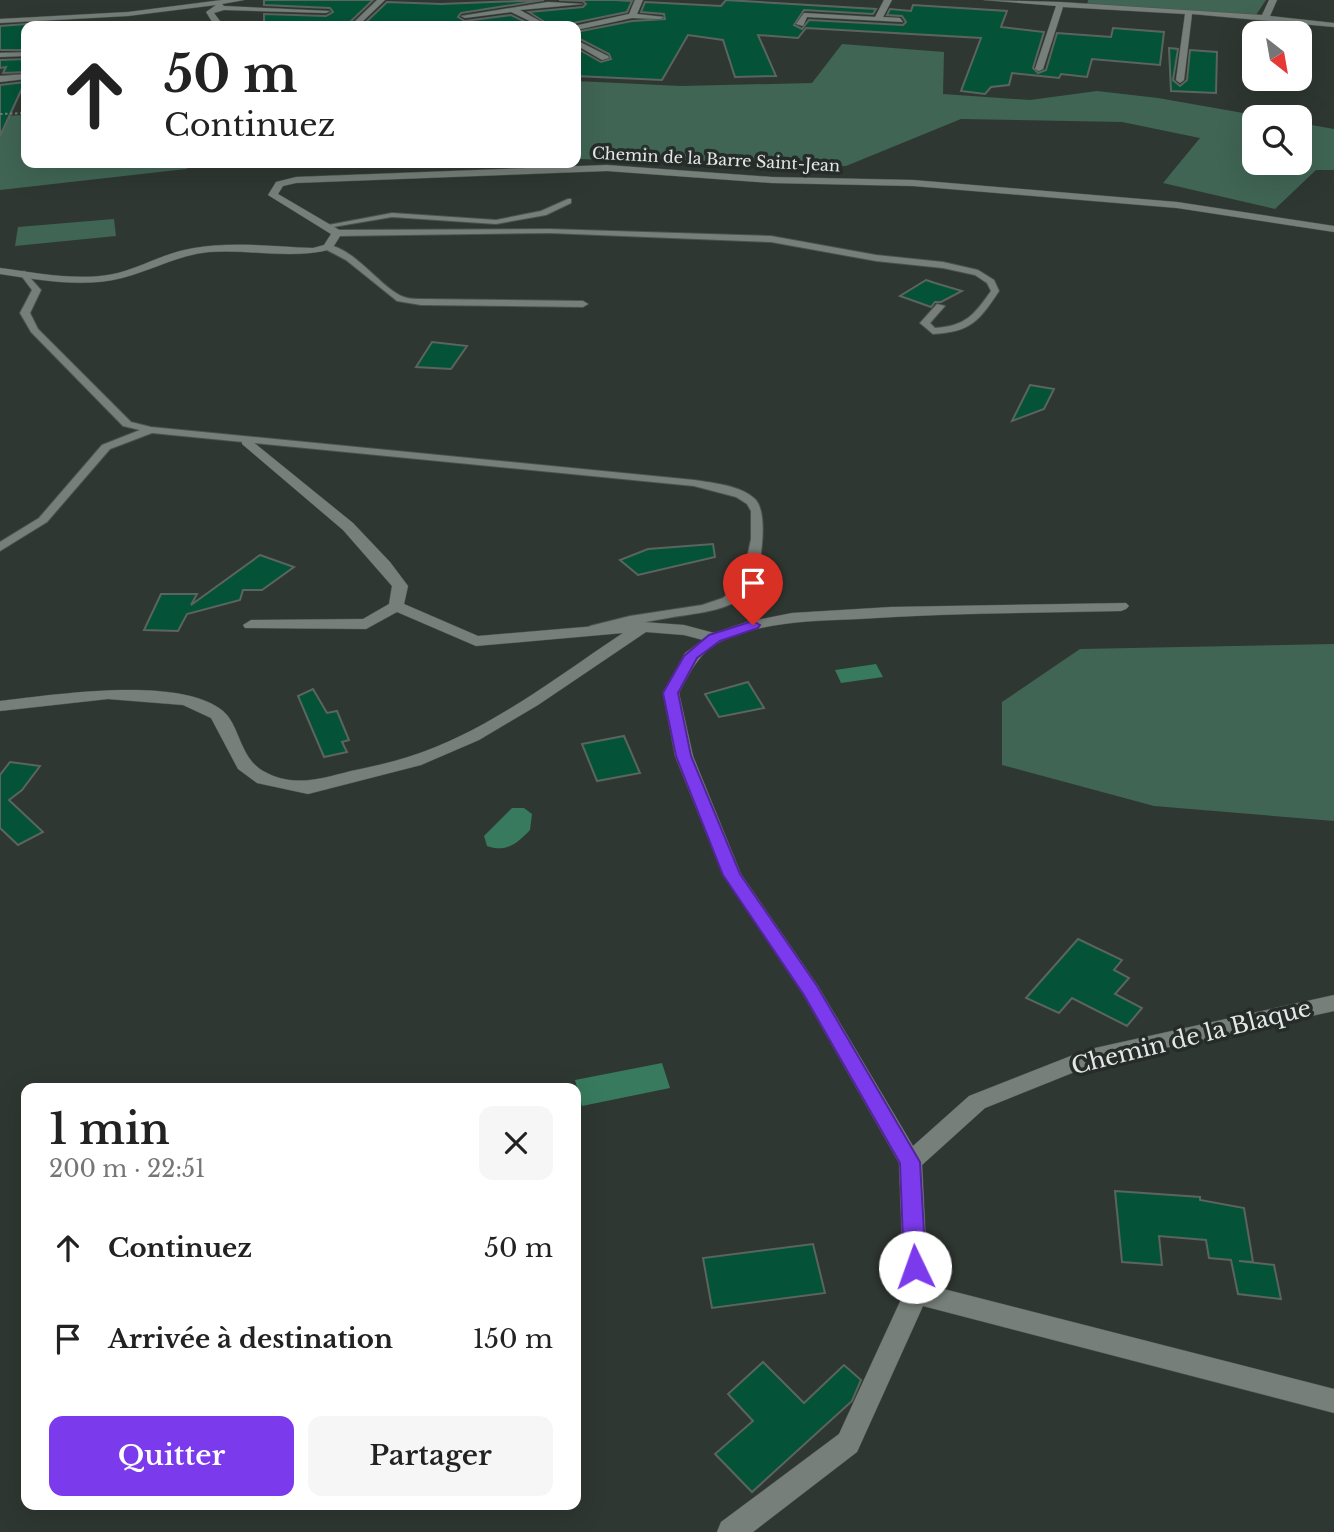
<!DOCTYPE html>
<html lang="fr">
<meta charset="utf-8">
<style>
:root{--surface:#fff;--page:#f6f6f6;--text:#222;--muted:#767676;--accent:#7c3aed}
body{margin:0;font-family:"Libre Baskerville",serif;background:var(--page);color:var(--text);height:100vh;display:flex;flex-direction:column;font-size:26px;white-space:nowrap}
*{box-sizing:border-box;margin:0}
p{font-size:23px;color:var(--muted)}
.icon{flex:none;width:38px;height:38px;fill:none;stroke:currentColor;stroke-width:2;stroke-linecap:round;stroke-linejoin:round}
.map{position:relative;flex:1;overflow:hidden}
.side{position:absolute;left:21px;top:1083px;width:560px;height:427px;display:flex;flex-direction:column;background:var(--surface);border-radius:14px;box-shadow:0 7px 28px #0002}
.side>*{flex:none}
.banner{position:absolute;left:21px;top:21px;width:560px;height:147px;border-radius:14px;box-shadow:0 7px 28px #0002;background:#fff;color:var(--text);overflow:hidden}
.needle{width:46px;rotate:149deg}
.fabs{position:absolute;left:1242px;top:21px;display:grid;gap:14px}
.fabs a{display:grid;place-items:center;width:70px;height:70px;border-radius:14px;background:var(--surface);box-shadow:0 7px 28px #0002;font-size:35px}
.pin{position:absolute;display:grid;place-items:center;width:60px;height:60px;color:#fff;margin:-72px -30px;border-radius:50% 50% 50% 0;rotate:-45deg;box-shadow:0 0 7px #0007}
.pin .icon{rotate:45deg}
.me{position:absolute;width:77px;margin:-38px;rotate:357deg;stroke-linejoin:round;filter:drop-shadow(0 0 5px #0008)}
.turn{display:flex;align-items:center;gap:24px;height:147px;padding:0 28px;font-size:32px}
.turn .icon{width:91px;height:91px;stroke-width:2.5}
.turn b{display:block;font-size:49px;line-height:60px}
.round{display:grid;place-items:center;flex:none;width:74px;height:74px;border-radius:14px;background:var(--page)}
.overview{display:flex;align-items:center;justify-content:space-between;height:119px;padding:0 28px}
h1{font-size:42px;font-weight:600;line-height:52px}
.cta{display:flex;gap:14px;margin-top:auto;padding:14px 28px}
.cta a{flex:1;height:80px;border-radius:14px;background:var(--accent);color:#fff;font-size:28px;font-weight:600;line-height:80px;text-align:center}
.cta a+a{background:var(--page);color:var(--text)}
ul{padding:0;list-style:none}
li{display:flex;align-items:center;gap:21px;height:91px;padding:0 28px}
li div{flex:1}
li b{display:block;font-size:26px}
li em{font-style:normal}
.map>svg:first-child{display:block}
</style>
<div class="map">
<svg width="1334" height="1532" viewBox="0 0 1334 1532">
<rect width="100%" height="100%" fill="#2f3732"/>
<g fill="#406554">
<path d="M1088 0H1266L1256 15 1087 5Z"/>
<path d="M842 44 944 52 943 94 1030 100 1097 91 1158 98 1266 117H1255V163H1300V123L1334 129V170H1316L1275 209 1163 183 1200 138 1122 122 961 119 846 166 576 159V81L681 86 812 83Z"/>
<path d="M26 115V163H200L186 169 0 190V116Z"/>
<path d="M114 219 116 236 15 246 18 227Z"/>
<path d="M1334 644V821L1154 806 1002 765V702L1080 649Z"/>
</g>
<g fill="#377a5d">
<path d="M876 664 883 677 841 683 835 670Z"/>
<path d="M512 808H524L532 814 530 830C518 843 506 853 487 846L484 836Z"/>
<path d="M662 1063 670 1088 582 1106 575 1080Z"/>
</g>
<g fill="#045338" stroke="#5b645f" stroke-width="2">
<path d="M264 0H373L349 23 264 22V14L326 16 333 12 330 8 264 5Z"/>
<path d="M544 0 461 13 458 17 465 21 511 15 534 26 364 24 387 2 441 4Z"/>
<path d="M559 0H615L632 1 627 12 573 23 572 26H551L529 12 583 7 586 4 583 1Z"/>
<path d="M726 0 876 9 873 14 804 10 794 25 802 29 809 20 903 25 906 22 902 16 887 15 890 9 911 11 913 5 1007 11 1001 27 1044 32 1033 68 1038 73 1046 70 1057 33 1111 37 1113 28 1164 32 1160 65 1092 59 1087 77 1061 74 1059 78 1012 73 1009 85 991 87 985 94 961 91 981 38 806 28 798 38 758 35 776 76 735 77 723 40 688 35 662 80 576 76V48L601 62 611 59 609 54 576 37V32L632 21 665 19 664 14 641 12 645 2 721 6Z"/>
<path d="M26 24V50H0V26Z"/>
<path d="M1169 48 1178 49 1173 80 1180 86 1187 80 1190 50 1217 52 1216 93 1171 91Z"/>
<path d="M26 59V72L3 73 6 67 0 68V60Z"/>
<path d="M25 82 0 136V85Z"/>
<path d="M926 280 935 283 962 291 941 302H935L931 307 900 296Z"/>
<path d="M432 342 467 346 451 369 416 367Z"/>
<path d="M1030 385 1054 389 1044 409 1012 421Z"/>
<path d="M713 544 715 557 638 575 620 560 648 549Z"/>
<path d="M260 555 294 567 262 590H243L240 600 187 614 178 631 144 630 161 594H197L191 605Z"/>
<path d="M748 682 764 708 719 717 705 694Z"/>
<path d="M313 689 327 713 337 711 349 740 342 742 347 752 324 757 298 696Z"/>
<path d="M624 736 640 773 597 781 582 744Z"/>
<path d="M10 762 40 766 22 790 9 800 43 832 18 845 0 828V775Z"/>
<path d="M1078 939 1122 960 1114 970 1129 978 1115 994 1142 1008 1127 1026 1072 998 1059 1013 1026 998Z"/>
<path d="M1115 1191 1200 1197V1200L1244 1208 1253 1262 1239 1261 1274 1265 1281 1299 1238 1294 1231 1260 1209 1258 1206 1240 1159 1236 1162 1265 1122 1262Z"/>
<path d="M813 1244 825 1293 712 1308 703 1258Z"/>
<path d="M763 1362 804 1403 844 1365 861 1380 852 1401 752 1492 715 1454 753 1421 728 1394Z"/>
</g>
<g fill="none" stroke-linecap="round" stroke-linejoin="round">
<defs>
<g id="service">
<path d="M568 199H571V203L546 215 496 224 392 217 327 228 323 226 392 213 496 220 541 211Z"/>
<path d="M549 229 771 236 876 255 943 262 978 270 994 280 999 291C979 321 971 332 933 334L920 323 937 304 945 306 930 323 935 328C966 326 974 315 991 291L987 283 975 275 943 268 876 261 771 242 549 233 337 236 333 233 337 230Z"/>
<path d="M325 245C353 245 381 289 404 297 409 299 416 299 421 299L583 301 588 304 583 307 421 305 397 301 346 260 325 249Z"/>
<path d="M24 271 41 290 30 313 38 329 131 422 151 427 694 480C713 483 740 485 755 499 769 513 761 565 754 582 751 589 737 600 731 604 712 613 688 614 668 618 643 622 619 627 594 633L590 632 588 629 590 626 630 616 702 605 723 598 742 582 751 539V511L747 504 736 497 694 486 152 433 110 449 47 522 0 551V542L39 518 102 445 140 430 123 426 31 332 20 313 32 290 20 274Z"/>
</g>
<g id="minor">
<path d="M222 0H244L222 4 224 6 330 11 326 13 224 10 214 13 220 21 238 26 214 25 206 12 216 5 128 16 0 23V19L128 12Z"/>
<path d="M377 0H385L358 26H350Z"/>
<path d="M635 0H643L637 14 664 17 660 19 632 18 576 30 574 26 629 14Z"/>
<path d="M884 0H892L883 17 900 18 903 22 807 17 803 26 796 24 804 13 875 17Z"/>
<path d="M984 0 1060 2 1262 15 1269 0H1277L1270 16 1334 23V27L1192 14 1184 80 1180 83 1176 80 1185 14 1063 7 1043 69 1039 71 1035 69 1056 6Z"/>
<path d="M548 2 583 4 520 10 549 26H540L511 12 465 18 461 16Z"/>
<path d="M576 40 608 56 609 58 602 60 576 45Z"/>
<path d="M26 52V56L0 57V53Z"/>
<path d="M26 74V79L0 82V76Z"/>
<path d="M607 165 772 177 913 180 1177 202 1334 226V232L1177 208 913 186 772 183 607 171 296 183 283 186 278 194 341 231 342 233 332 249C292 260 250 249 209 252 178 255 153 270 122 278 83 288 39 280 0 274V268C37 273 81 282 118 273 144 266 167 252 194 248 233 241 274 247 313 248L324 245 331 234 268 195 276 182 296 177Z"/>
<path d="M247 437 353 523 390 562 408 586 404 604 478 636 643 622 684 625 714 633 747 622 792 613 891 607 1126 603 1129 606 1126 609 1121 611C1034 613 946 613 859 619 813 621 765 621 722 641 700 651 690 672 679 693L693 756 741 874 818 986 913 1146 969 1096 1086 1050 1334 995V1011L1097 1063 985 1108 922 1165 928 1285 1334 1389V1413L923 1306 857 1452 753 1532H717L721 1522 839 1434 904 1293 899 1163 804 996 723 875 675 756 663 693 685 653 703 640 684 635 646 632 538 705 479 740 421 765 308 794 257 783 238 769 211 718 183 705 108 699 0 711V701C54 695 179 675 223 711 241 726 239 762 269 774 296 787 324 778 351 771 370 767 389 763 408 757 486 733 555 678 623 633L476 646 397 612 366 629 245 628 243 625 251 620 363 619 389 604 392 586 343 530 242 444V438Z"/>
</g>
</defs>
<use href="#service" stroke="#4c534f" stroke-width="2"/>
<use href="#minor" stroke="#4c534f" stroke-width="1"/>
<path stroke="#747b77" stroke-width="2" stroke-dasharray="2.5 2.5" stroke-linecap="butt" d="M0 114 26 113"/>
<use href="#service" fill="#767f7a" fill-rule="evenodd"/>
<use href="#minor" fill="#767f7a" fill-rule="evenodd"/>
</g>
<path fill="#7c3aed" stroke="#51269a" stroke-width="2" d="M753 621 760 625 758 628 720 641 697 658 678 693 691 756 740 874 817 986 920 1162 926 1267 923 1274 915 1276 907 1274 904 1267 900 1163 804 995 723 875 676 756 663 693 684 656 709 635Z"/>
<g text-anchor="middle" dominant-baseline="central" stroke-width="7" stroke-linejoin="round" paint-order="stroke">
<g font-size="16" fill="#e3e8e5" stroke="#252c29">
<text transform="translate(716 159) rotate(3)">Chemin de la Barre Saint-Jean</text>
</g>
<g font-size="23" fill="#e3e8e5" stroke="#252c29">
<text transform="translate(1191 1037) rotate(-14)">Chemin de la Blaque</text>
</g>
</g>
</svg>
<div class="fabs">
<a><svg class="needle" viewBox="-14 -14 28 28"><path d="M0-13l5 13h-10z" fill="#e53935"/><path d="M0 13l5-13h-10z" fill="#767676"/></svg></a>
<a><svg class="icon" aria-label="search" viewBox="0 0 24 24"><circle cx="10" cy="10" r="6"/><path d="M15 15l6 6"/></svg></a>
</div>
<div class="pin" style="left:753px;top:625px;background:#d93025"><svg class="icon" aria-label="arrive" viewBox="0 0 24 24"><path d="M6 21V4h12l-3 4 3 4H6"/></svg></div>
<svg class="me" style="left:915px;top:1267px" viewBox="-20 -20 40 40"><circle r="19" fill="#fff"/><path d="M0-13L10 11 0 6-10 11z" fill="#7c3aed"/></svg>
<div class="banner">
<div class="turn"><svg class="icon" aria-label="ahead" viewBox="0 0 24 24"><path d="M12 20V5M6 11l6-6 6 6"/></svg><div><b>50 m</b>Continuez</div></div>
</div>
<section class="side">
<div class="overview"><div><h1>1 min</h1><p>200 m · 22:51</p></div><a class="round"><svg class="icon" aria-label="close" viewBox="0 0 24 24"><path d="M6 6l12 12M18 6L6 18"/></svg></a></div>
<ul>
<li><svg class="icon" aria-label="ahead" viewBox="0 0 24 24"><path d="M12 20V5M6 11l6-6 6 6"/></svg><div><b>Continuez</b></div><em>50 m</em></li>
<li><svg class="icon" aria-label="arrive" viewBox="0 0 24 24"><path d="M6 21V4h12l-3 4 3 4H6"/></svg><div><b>Arrivée à destination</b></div><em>150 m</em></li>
</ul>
<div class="cta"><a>Quitter</a><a>Partager</a></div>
</section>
</div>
